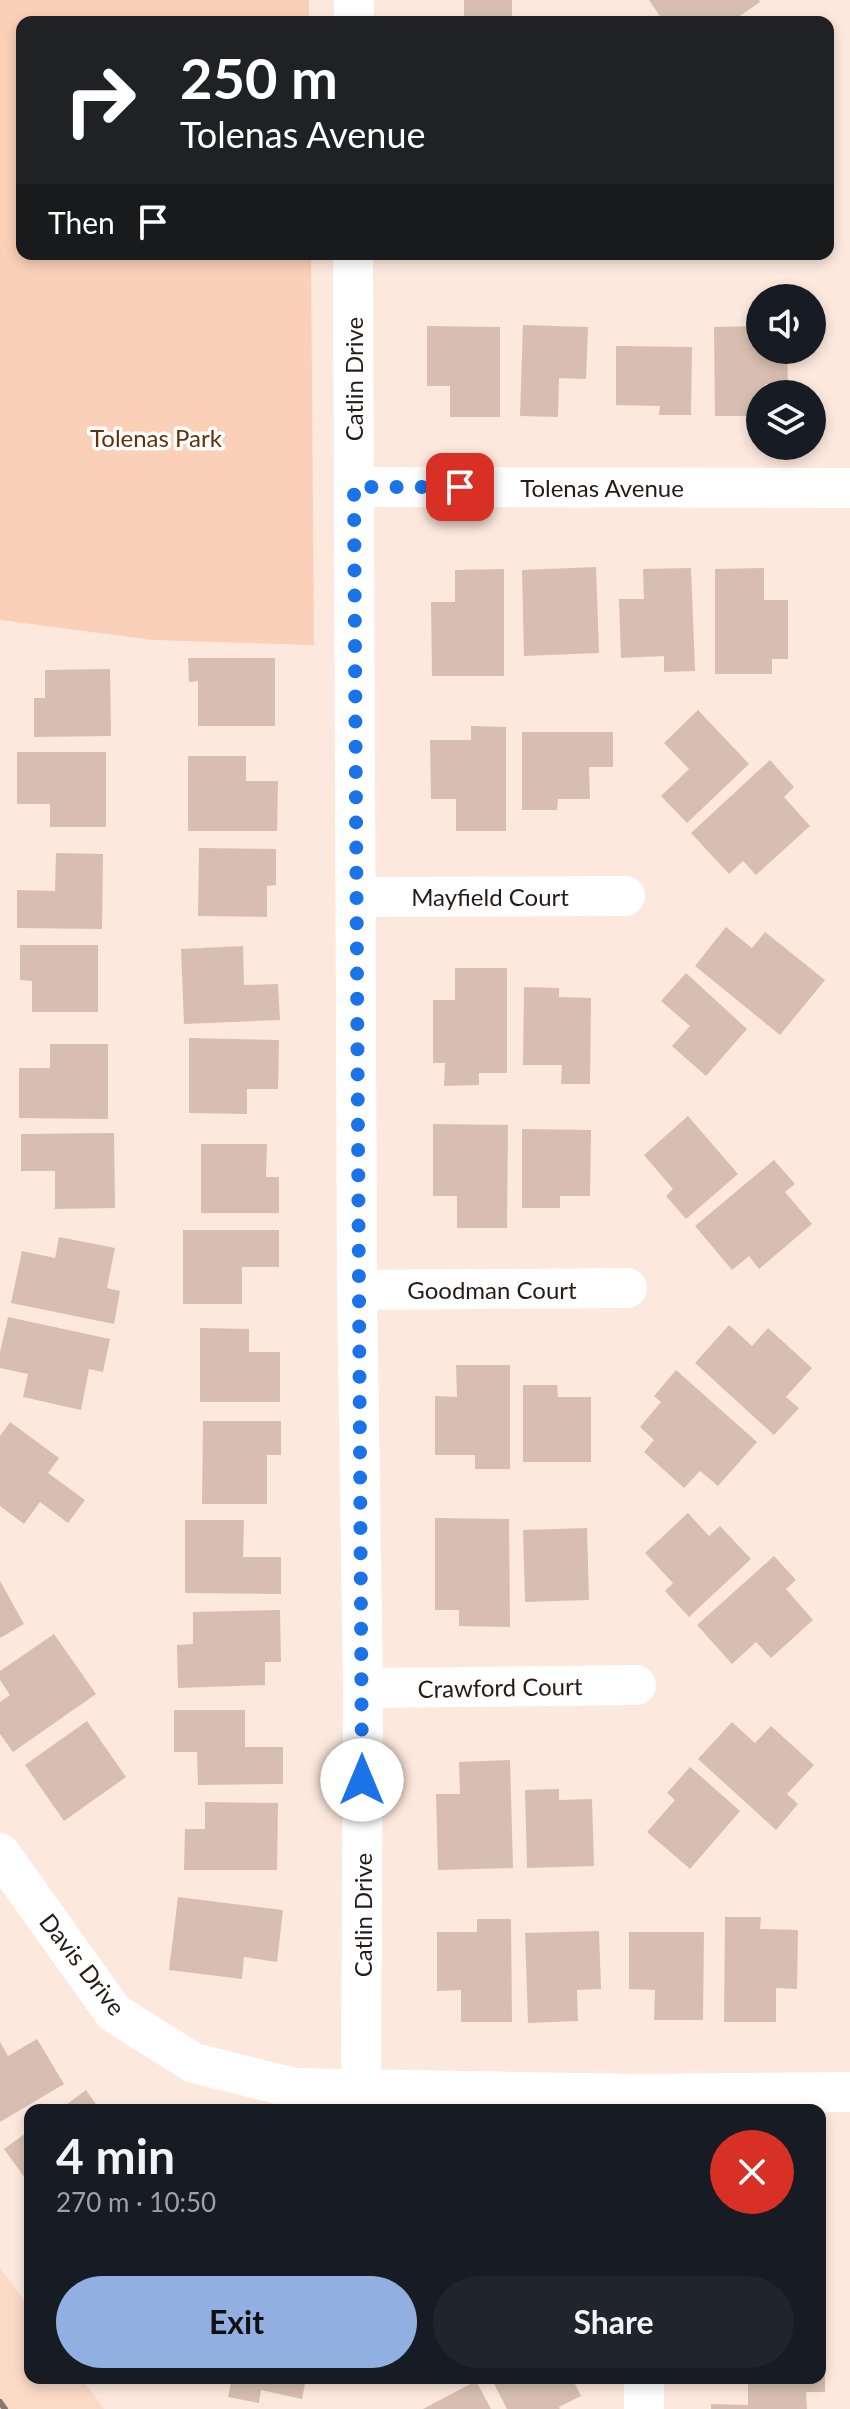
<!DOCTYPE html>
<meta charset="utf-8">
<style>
:root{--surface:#171b24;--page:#20242c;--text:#f1f3f6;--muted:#9ea1a6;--accent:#91afe1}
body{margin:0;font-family:Lato,sans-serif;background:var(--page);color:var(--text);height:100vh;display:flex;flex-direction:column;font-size:30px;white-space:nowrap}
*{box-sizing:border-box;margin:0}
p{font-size:26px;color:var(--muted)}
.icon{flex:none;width:44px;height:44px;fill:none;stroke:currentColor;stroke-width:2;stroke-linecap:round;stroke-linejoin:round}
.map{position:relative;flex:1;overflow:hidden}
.drawer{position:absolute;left:24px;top:2104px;width:802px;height:280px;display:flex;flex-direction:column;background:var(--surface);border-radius:16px;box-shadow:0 4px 12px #0003}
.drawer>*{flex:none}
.banner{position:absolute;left:16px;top:16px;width:818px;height:244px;border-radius:16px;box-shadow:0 4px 12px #0003;background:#202124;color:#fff;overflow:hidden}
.fabs{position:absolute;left:746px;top:284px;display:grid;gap:16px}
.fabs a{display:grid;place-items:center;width:80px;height:80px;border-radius:50%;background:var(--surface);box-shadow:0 4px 12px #0003;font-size:40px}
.pin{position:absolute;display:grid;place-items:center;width:68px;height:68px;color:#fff;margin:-34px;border-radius:16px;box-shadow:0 4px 12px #0006}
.me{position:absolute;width:88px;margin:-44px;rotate:0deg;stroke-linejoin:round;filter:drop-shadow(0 0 6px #0008)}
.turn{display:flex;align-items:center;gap:28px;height:168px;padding:0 32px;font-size:36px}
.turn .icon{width:104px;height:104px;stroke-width:2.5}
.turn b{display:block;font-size:56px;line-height:68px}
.then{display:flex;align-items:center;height:76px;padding:0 32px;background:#0003;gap:16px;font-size:30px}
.round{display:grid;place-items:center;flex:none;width:84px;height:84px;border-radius:42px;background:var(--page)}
.headline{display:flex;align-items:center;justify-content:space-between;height:136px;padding:0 32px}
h1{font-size:48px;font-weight:700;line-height:60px}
.primary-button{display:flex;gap:16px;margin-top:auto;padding:16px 32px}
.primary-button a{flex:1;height:92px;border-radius:48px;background:var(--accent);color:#111;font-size:32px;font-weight:700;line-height:92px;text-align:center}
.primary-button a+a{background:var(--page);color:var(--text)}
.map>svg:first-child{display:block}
</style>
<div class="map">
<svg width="850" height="2409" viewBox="0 0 850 2409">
<rect width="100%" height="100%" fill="#fde8dd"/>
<path fill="#fad9c7" d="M0 2268 30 2308V2378H81L104 2409H0Z"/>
<path fill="#fbd0b9" d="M0 0H309V22H22V254H311L314 645 153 640 0 620Z"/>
<g fill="#d7beb0">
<rect x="464" y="0" width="48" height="21"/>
<path d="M649 0H759L760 2 731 22H664Z"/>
<path d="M523 325 588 327 586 379 559 378 558 417 520 416Z"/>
<path d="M427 326 500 327V417H450V386H427Z"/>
<path d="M760 326V350H787L788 384H765V394H760V416H715L714 327Z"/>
<path d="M616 346 692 347 691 415H659L660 406 616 405Z"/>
<path d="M596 567 599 653 524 656 522 570Z"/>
<path d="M691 568 695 671 664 672V656L621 658 619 599H644L643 569Z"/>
<path d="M764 568V600H788V659H772V674H715V569Z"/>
<path d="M504 569V676H432L431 602H455V570Z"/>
<path d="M188 658H275V726H198V681L189 682Z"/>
<path d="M110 669 111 736 34 737V698H45V670Z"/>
<path d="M698 710 749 764 687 823 661 796 689 769 664 743Z"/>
<path d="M471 726 506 727V831H456V799H431L430 740H471Z"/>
<path d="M522 732H613V767H589L590 799H558L557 810H522Z"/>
<path d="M17 752H106V827H50V804H17Z"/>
<path d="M188 756H246V781H278L277 831H188Z"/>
<path d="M770 760 794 787 784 797 810 826 756 875 743 861 729 874 691 833Z"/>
<path d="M199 848 276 849V885L267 886V917L198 916Z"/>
<path d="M56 853 103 854 102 929 17 928V890L55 891Z"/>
<path d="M726 927 752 948 765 932 825 980 780 1035 695 966Z"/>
<path d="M20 945H98V1012H32V981L20 980Z"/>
<path d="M243 946 244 985 278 984 280 1020 184 1024 181 949Z"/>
<path d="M455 968H507V1073H479V1085L444 1086 445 1063H433V1000H455Z"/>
<path d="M686 973 747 1029 706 1076 672 1046 690 1026 661 1001Z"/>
<path d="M524 987 559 988V997L591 998 590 1084H561L562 1065H523Z"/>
<path d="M189 1038 279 1040 278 1089H247V1114L189 1113Z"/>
<path d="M50 1044H108V1119L19 1118V1068H50Z"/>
<path d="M688 1116 738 1174 686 1219 666 1196 673 1189 644 1155Z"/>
<path d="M433 1124 508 1125 507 1228H457V1196H433Z"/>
<path d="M522 1129 591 1130 590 1196H560V1208H522Z"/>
<path d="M114 1133 115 1208 55 1209V1171H21V1134Z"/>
<path d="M201 1144H267L266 1177H279V1213H201Z"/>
<path d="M774 1160 795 1184 785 1192 812 1224 759 1269 749 1256 732 1270 695 1226Z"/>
<path d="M183 1230H279V1267H242V1304H183Z"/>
<path d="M59 1237 115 1248 107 1288 120 1291 114 1324 11 1303 22 1251 55 1258Z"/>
<path d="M8 1317 110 1339 103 1372 89 1369 81 1410 23 1397 28 1374 0 1368V1352Z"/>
<path d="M729 1325 752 1346 768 1328 812 1368 786 1397 799 1408 774 1435 695 1363Z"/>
<path d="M200 1328 249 1329V1352H280V1402H200Z"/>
<path d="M456 1365H510V1469H475V1455H435V1396L457 1397Z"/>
<path d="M676 1370 757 1442 718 1486 700 1471 684 1488 644 1452 654 1440 640 1427 661 1402 654 1396Z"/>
<path d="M523 1385H557L558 1397H591V1462H523Z"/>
<path d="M203 1421H281V1455H267V1504H202Z"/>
<path d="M10 1422 59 1458 48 1473 85 1500 68 1523 40 1502 24 1524 0 1506V1436Z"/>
<path d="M688 1513 709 1536 720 1526 751 1559 689 1617 665 1591 673 1583 645 1553Z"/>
<path d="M435 1518 509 1519 510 1627 459 1626V1610H435Z"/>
<path d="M185 1520H244L243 1557H281V1594L185 1593Z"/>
<path d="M587 1528 589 1600 525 1602 523 1530Z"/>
<path d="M774 1556 796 1580 786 1589 813 1620 771 1658 756 1642 732 1664 697 1625Z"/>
<path d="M0 1581 24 1624 0 1638Z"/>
<path d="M280 1610 281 1662H265V1685L178 1688 177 1645 193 1644V1612Z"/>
<path d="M54 1634 96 1694 13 1752 0 1734V1702L10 1695 0 1680V1671Z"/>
<path d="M174 1710H245V1747H283V1784L198 1785 197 1752H174Z"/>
<path d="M87 1721 126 1777 64 1821 25 1765Z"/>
<path d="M732 1722 755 1743 771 1726 814 1765 787 1794 798 1804 776 1830 698 1759Z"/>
<path d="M510 1760 513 1868 438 1870 436 1794H460L459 1762Z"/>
<path d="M690 1767 740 1811 690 1869 647 1832 675 1800 667 1793Z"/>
<path d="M559 1789V1800L592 1799 594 1866 527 1868 525 1790Z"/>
<path d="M205 1802 278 1803 277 1870H184L185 1829H205Z"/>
<path d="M178 1897 283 1910 277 1962 244 1957 242 1979 169 1970Z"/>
<path d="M725 1917H761L760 1929 798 1930 797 1989 776 1988V2022H724Z"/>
<path d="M477 1919H511L512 2022H461V1990L437 1991V1932H477Z"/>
<path d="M599 1931 601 1989 577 1990 578 2021 528 2023 525 1933Z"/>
<path d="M629 1932H704L703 2020H654L655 1990 629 1989Z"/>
<path d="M37 2039 64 2084 0 2122V2042L8 2056Z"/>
<path d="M86 2090 100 2110H59Z"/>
<path d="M30 2130V2185L4 2149Z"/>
<path d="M820 2365H825V2392H806L807 2409H711V2404L748 2405V2378H820Z"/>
<path d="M232 2378H306L302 2399 261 2390 259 2403 228 2397Z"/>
<path d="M491 2378H572L581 2396 559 2407 560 2409H507Z"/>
<path d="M476 2381 491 2409H423Z"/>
</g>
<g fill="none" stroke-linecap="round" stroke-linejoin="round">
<g stroke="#fff" stroke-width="40">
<path d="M354 22V0"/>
<path d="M353 254 357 1290 363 1688 361 2089"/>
<path d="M354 487 850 488"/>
<path d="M356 897 625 896"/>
<path d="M357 1290 627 1288"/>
<path d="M363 1688 636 1685"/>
<path d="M0 1853 114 2013 194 2063 294 2088 637 2094 850 2092"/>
<path d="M644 2378V2409"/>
</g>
<path stroke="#867870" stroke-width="6" d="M0 2402 5 2409"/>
</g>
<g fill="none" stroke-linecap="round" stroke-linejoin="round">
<path stroke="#1a73e8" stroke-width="14" stroke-dasharray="0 25.2" d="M362 1780 354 487H460"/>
</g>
<g text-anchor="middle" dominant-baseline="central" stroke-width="7" stroke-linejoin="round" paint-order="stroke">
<g font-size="24" fill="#251c17" stroke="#fff">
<text transform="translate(353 379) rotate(-90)">Catlin Drive</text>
<text x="602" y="487">Tolenas Avenue</text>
<text x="490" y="896">Mayfield Court</text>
<text x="492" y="1289">Goodman Court</text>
<text transform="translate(500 1687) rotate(-1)">Crawford Court</text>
<text transform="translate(362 1915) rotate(-90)">Catlin Drive</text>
<text transform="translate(83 1964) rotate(52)">Davis Drive</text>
</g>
<g font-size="24" fill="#662f06" stroke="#fff">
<text x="156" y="437">Tolenas Park</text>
</g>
</g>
</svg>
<div class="fabs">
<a><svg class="icon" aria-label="sound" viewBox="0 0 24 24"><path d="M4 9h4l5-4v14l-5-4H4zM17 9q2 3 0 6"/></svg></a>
<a><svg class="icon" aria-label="layers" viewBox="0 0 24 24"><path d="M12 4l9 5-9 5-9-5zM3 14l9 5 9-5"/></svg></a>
</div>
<div class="pin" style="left:460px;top:487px;background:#d93025"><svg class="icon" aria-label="arrive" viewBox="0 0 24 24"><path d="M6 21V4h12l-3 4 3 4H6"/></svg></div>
<svg class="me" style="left:362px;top:1780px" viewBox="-20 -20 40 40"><circle r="19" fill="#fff"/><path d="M0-13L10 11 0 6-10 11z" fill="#1a73e8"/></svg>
<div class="banner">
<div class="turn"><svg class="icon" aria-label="right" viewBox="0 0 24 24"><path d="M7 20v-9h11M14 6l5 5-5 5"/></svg><div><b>250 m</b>Tolenas Avenue</div></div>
<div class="then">Then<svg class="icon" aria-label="arrive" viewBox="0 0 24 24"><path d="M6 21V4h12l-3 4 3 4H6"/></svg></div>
</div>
<section class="drawer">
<div class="headline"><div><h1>4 min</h1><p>270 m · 10:50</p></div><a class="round" style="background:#d93025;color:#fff"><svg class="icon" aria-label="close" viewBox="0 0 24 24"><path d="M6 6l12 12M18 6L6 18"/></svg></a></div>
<div class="primary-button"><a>Exit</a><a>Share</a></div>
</section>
</div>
